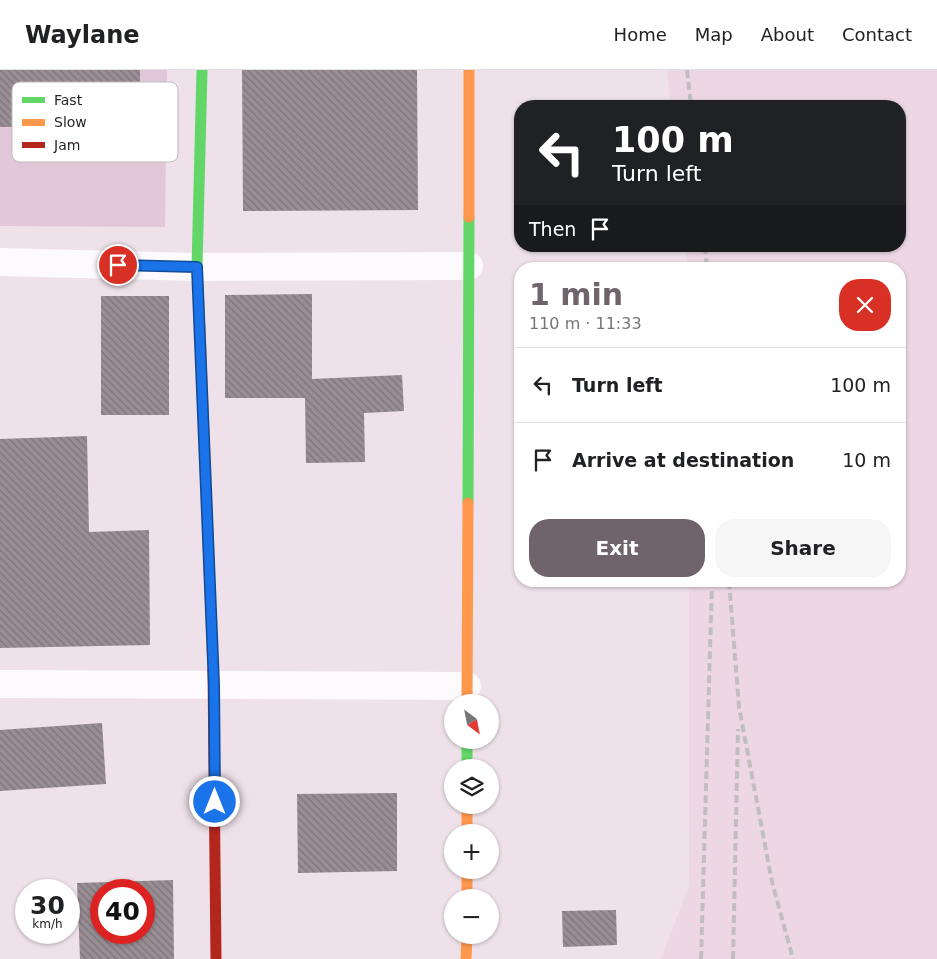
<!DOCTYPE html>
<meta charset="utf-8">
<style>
:root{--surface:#fff;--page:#f6f6f6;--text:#202124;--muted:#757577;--line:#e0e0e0;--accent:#6f646b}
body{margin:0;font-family:"DejaVu Sans",sans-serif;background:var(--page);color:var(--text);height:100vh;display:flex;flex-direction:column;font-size:19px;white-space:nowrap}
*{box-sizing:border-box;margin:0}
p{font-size:16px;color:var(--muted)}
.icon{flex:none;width:28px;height:28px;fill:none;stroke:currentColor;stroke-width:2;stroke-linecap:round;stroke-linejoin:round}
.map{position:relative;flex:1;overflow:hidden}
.panel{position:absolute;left:514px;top:192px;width:392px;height:325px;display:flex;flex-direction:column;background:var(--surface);border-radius:20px;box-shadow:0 1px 4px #0004}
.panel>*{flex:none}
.top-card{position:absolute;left:514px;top:30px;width:392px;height:152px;border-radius:20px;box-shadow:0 1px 4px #0004;background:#202124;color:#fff;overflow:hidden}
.needle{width:32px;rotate:148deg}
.fabs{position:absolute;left:444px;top:624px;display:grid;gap:10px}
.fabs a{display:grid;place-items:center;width:55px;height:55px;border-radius:50%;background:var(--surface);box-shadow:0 1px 4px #0004;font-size:25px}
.speed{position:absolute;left:15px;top:809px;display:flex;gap:10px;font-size:25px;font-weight:700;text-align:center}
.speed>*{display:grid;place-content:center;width:65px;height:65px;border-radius:50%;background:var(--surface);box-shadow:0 1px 4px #0004;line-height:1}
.speed small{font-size:12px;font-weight:400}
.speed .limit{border:8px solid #d22;background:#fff;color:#111}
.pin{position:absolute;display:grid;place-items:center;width:42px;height:42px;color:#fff;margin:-21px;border:2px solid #fff;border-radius:50%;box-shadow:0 1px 5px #0007}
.me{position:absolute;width:55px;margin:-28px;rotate:0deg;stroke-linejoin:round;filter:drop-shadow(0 0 4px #0008)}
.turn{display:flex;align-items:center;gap:18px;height:105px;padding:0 15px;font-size:22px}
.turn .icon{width:65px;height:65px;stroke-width:2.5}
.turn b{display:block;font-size:35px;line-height:42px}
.then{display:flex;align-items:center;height:48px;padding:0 15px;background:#0003;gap:10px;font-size:19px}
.round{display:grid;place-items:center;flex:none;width:52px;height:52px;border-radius:20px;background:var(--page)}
.head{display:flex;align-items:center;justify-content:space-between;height:85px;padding:0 15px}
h1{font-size:30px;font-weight:800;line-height:38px;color:var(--accent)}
.cta{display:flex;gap:10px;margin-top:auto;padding:10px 15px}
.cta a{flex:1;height:58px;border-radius:20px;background:var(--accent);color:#fff;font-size:20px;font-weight:800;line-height:58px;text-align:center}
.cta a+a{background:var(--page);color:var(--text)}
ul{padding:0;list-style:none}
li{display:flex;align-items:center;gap:15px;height:75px;padding:0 15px;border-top:1px solid var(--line)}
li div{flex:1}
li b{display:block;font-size:19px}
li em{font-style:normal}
header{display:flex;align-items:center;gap:30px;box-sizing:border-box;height:70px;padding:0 25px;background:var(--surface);border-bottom:1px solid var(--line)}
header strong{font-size:24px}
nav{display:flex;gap:28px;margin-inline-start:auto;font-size:18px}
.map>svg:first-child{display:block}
</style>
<header>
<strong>Waylane</strong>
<nav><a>Home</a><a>Map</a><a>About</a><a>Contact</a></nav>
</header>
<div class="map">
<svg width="937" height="889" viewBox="0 0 937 889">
<defs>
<pattern id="building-back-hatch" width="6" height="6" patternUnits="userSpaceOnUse" patternTransform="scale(1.25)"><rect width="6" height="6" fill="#988e94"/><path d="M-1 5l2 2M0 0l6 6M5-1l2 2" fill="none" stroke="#7c7479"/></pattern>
</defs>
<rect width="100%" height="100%" fill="#eee1e9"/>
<path fill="#edd7e5" d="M667 0H937V889H661L689 815V511H900V199H688L686 176H900V36H671Z"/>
<path fill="#e2c7d8" d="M0 0H167L165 157 0 156Z"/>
<g fill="url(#building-back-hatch)" fill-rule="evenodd">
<path d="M0 0H140V64H83V57H0Z"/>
<path d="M242 0H417L418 140 243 141Z"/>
<path d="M312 224V309L402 305 404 341 364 343 365 392 306 393 305 328H225V225Z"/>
<rect x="101" y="226" width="68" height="119"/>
<path d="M87 366 89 462 149 460 150 575 0 578V369Z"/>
<path d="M102 653 106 714 0 721V660Z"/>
<path d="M397 723V801L298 803 297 724Z"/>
<path d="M173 810 174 889H80L77 813ZM101 820H144V862H101Z"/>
<path d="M616 840 617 875 563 877 562 841Z"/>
</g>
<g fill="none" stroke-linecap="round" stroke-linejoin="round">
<g stroke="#fcfafc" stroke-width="28">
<path d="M0 192 197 197 469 196"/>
<path d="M0 614 467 616"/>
</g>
<g stroke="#63d668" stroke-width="11">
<path d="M200 260 197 197 202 0"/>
<path d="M468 433 469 147"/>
<path d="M467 670V698"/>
</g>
<g stroke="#ff974d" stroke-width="11">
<path d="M469 147V0"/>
<path d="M200 260 213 600"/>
<path d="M467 632 468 433"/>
<path d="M467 735V762"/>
<path d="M467 800V828"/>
<path d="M466 889 467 865"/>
</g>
<path stroke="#b3261e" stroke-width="11" d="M213 600 216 889"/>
<g stroke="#c1bec0" stroke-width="4" stroke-dasharray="8 4" stroke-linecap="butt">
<path d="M687 0 691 36"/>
<path d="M705 176 707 199"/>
<path d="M729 511 739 637 772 812 793 889"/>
<path d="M701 889 712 511"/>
<path d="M733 889 738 659"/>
</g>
</g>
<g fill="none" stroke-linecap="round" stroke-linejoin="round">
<defs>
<path id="route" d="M118 195 197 197 214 615 215 732"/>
</defs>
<use href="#route" stroke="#114b97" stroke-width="12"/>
<use href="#route" stroke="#1a73e8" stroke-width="9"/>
</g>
<rect x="12" y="12" width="166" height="80" rx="8" fill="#fff" stroke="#bfbcbe" stroke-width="1"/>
<rect x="22" y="27" width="23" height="6" fill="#63d668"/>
<rect x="22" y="49" width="23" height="7" fill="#ff974d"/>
<rect x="22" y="72" width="23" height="6" fill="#b3261e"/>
<g font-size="14" fill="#2a2127">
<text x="54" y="35">Fast</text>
<text x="54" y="57">Slow</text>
<text x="54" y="80">Jam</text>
</g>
</svg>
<div class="fabs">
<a><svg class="needle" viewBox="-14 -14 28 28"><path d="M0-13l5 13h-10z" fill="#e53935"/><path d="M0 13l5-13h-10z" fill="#757577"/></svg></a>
<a><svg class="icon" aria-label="layers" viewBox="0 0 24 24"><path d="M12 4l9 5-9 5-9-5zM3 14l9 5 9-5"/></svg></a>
<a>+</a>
<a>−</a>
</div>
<div class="speed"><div>30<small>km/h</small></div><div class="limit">40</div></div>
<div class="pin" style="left:118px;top:195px;background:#d93025"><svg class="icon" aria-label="arrive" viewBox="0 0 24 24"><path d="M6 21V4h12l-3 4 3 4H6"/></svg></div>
<svg class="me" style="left:215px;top:732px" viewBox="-20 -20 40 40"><circle r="17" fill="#1a73e8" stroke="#fff" stroke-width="3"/><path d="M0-11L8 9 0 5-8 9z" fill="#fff"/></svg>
<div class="top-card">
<div class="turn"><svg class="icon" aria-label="left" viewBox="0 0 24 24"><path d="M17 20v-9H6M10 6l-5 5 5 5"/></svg><div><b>100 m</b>Turn left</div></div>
<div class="then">Then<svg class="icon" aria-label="arrive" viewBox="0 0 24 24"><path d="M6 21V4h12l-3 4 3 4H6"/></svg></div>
</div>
<section class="panel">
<div class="head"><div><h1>1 min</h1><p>110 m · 11:33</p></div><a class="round" style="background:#d93025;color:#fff"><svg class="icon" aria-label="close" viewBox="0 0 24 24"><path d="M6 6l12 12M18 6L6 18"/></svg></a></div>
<ul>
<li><svg class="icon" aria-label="left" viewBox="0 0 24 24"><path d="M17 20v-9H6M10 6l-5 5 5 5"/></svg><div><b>Turn left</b></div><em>100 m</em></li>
<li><svg class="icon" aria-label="arrive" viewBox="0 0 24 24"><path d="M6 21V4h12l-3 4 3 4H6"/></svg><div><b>Arrive at destination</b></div><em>10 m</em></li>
</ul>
<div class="cta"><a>Exit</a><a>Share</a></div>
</section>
</div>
